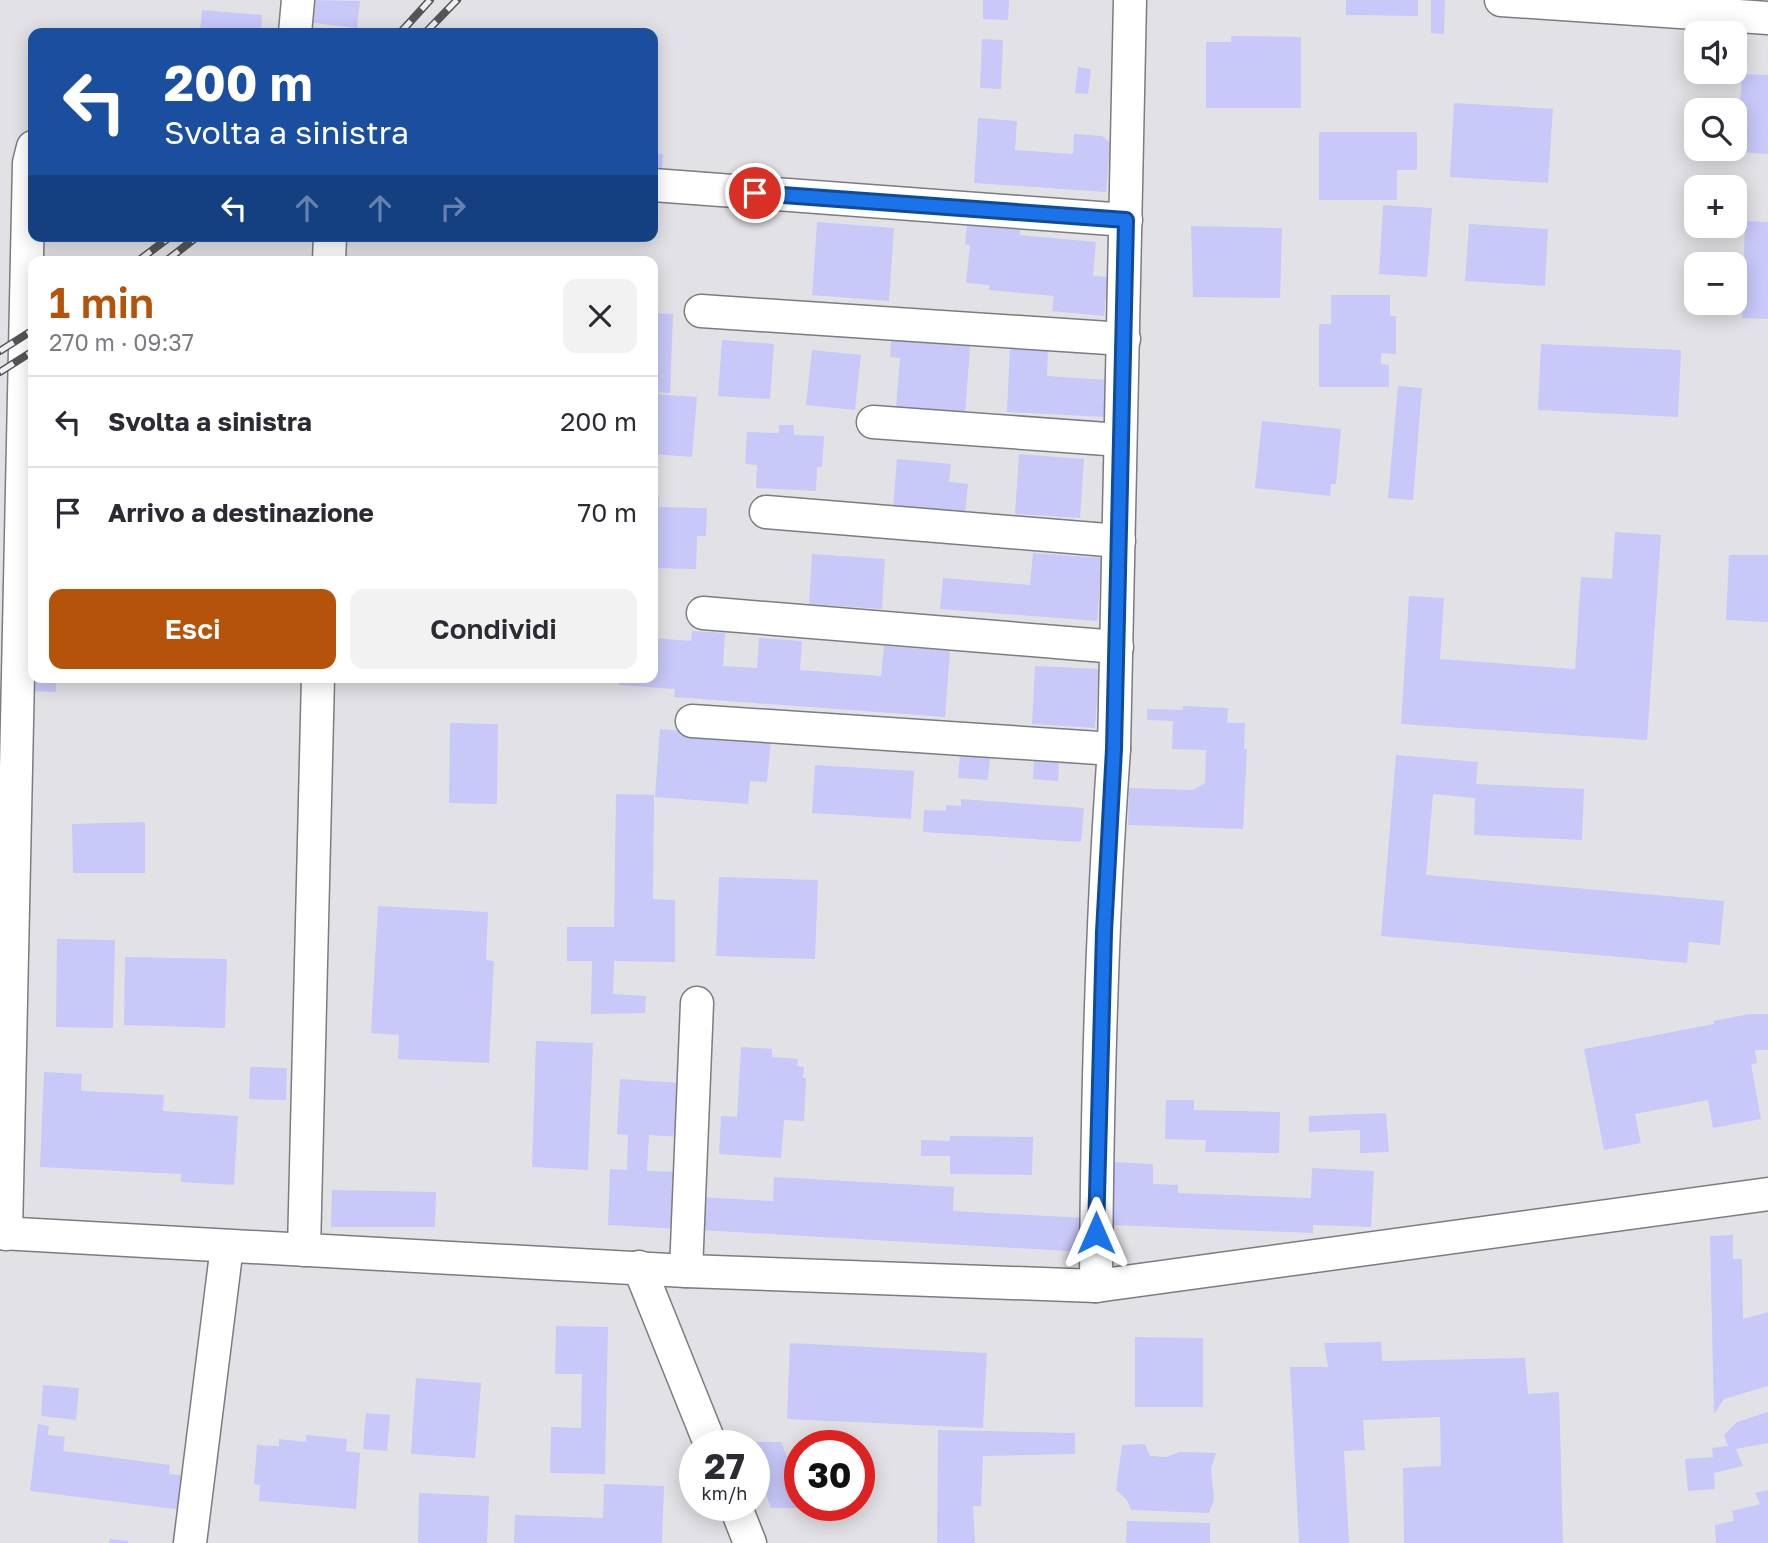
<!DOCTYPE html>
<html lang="it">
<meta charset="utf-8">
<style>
:root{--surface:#fff;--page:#f2f2f3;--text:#2b2b33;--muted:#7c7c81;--line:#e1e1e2;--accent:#b45309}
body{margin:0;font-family:"Golos Text",sans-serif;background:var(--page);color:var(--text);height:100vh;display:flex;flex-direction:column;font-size:26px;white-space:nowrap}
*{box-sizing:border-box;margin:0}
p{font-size:23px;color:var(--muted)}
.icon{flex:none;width:38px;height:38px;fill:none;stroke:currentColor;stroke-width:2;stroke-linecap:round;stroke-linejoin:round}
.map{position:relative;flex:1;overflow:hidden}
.side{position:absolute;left:28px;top:256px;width:630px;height:427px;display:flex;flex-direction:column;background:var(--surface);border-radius:14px;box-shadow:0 4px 18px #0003}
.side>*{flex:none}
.guide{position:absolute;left:28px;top:28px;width:630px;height:214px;border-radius:14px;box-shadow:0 4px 18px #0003;background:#1a4fa0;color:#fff;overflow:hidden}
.tools{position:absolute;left:1684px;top:21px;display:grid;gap:14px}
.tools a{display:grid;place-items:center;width:63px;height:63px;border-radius:14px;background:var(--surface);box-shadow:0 4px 18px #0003;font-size:35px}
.speed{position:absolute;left:679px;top:1430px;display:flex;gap:14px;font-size:35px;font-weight:700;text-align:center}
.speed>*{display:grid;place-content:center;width:91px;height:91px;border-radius:50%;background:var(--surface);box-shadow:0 4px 18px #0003;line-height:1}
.speed small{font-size:18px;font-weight:400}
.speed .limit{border:10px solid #d22;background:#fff;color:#111}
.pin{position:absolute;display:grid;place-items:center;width:60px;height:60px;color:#fff;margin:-30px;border:4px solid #fff;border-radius:50%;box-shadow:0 2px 7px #0007}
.me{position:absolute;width:77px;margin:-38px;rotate:0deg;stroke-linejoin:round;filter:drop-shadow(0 0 5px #0008)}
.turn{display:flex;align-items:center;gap:24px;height:147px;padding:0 21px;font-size:32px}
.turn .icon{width:91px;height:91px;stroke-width:2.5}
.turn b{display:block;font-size:49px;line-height:60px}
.lanes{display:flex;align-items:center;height:66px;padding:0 21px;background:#0003;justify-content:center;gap:35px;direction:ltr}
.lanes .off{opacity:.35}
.round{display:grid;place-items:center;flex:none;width:74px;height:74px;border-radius:14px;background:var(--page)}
.overview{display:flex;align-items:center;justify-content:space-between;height:119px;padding:0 21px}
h1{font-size:42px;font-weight:600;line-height:52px;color:var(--accent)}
.primary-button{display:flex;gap:14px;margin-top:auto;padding:14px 21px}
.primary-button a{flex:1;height:80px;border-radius:14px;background:var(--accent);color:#fff;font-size:28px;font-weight:600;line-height:80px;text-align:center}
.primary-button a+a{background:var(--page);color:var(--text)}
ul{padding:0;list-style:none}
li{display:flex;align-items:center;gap:21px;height:91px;padding:0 21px;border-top:2px solid var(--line)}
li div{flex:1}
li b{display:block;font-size:26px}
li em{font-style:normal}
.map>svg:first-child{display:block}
</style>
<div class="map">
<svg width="1768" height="1543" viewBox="0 0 1768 1543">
<rect width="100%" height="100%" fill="#e2e2e6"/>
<g fill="#c8c8f9">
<path d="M309 0 360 1 357 28 306 22Z"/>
<path d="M983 0H1009L1008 20 983 19Z"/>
<path d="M1346 0H1418V16L1346 15Z"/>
<path d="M1431 0H1445L1444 34 1431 33Z"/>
<path d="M202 10 262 15 261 33H200Z"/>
<path d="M310 27 342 30V33H310Z"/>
<path d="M1231 36 1301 37V108H1206V42H1231Z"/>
<path d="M982 39 1003 40 1001 89 980 88Z"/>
<path d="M1078 67 1091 69 1088 94 1075 93Z"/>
<path d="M1742 74 1768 75V154L1737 152Z"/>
<path d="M1454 103 1553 109 1548 183 1450 177Z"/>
<path d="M978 118 1017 121 1015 150 1073 154 1074 134 1102 136 1110 143 1106 192 974 183Z"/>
<path d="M1319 132H1417V170H1397V200H1319Z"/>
<path d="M653 153 663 154 662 172 653 171Z"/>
<path d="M1383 205 1432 208 1427 277 1379 274Z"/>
<path d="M1745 221 1768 222V319L1742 318Z"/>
<path d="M817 222 894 228 889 301 812 295Z"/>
<path d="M1469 224 1548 229 1545 286 1465 281Z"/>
<path d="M967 225 1020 230V235L1096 242 1093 276 1108 277 1104 316 1052 311 1054 296 989 290 990 285 966 283 970 245 965 244Z"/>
<path d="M1191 226 1282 228 1280 298 1193 297Z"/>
<path d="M1331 295H1390V316H1396V354L1381 353V364L1389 365V387H1319V324H1331Z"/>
<path d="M653 313 673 314 670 393 653 392Z"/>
<path d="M892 331 964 337 970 347 965 415 896 408 900 358 890 357Z"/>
<path d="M722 340 774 344 770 399 718 396Z"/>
<path d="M1541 344 1681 350 1678 417 1538 410Z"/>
<path d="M1010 345 1048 347 1047 376 1108 380 1106 417 1007 412Z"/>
<path d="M812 350 861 355 855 410 806 405Z"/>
<path d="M1398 386 1422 388 1413 500 1388 498Z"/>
<path d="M653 394 697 397 692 457 653 454Z"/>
<path d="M1262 421 1341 429 1336 484H1331L1330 496 1255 488Z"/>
<path d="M779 425H794V435L824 436 822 467H817L816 491 756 488 757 465 745 464 747 432 779 433Z"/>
<path d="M1019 454 1084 459 1080 518 1015 514Z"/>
<path d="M897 459 951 464 949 482 968 484 965 515 893 508Z"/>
<path d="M653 497H659V507L707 508 706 536H697L696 569 653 568Z"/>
<path d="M1615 532 1661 535 1647 740 1401 724 1409 596 1444 598 1440 659 1575 669 1581 577 1612 579Z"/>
<path d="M1033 553 1102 558 1097 621 940 609 943 578 1030 585Z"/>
<path d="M812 554 885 559 882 609 809 604Z"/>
<path d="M1729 555H1768V622L1726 620Z"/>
<path d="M692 631 725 633 723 666 757 668 759 638 802 641 800 670 881 676 884 646 950 651 945 717 674 697 675 689 619 685 620 677H653V638L691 641Z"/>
<path d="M1035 666 1099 669 1095 728 1032 724Z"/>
<path d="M33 677H56V692L27 691Z"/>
<path d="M1183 706 1228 708 1227 723H1245L1244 749H1247L1243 829 1128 825 1129 788 1193 790 1205 783 1206 750 1172 749 1173 721 1147 720V709L1183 710Z"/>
<path d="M450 723 498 724 497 804 449 803Z"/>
<path d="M660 729 771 738 767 782 750 781 748 804 655 797Z"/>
<path d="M960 755 990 757 988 780 958 778Z"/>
<path d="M1396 755 1478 762 1476 784 1584 789 1582 840 1474 835 1475 798 1433 794 1426 875 1724 901 1720 945 1689 942 1687 963 1381 936Z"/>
<path d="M1034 761 1059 763 1058 781 1033 779Z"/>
<path d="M815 765 914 771 911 819 812 813Z"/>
<path d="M616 794 654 795 653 899 675 900V962L614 961 613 994 646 996 645 1013 591 1014 592 961H567V927H614Z"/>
<path d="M961 799 1084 808 1081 842 923 832 924 810 946 811V805L961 806Z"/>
<path d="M145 822V873H73L72 824Z"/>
<path d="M719 877 818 880 815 959 716 956Z"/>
<path d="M378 906 488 912 486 960 494 961 489 1063 398 1059 399 1035 371 1033Z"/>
<path d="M57 939 115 940 113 1028 56 1027Z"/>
<path d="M125 957 227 959 225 1028 124 1025Z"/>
<path d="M1749 1014H1768V1050H1755L1757 1063 1751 1064 1761 1119 1713 1128 1708 1100 1635 1114 1641 1143 1604 1150 1584 1049 1714 1024V1021Z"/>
<path d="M536 1041 593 1043 588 1170 532 1167Z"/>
<path d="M741 1047 772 1049V1057L798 1059 797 1066 804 1067 803 1078H806L804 1121 784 1120 781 1158 719 1154 721 1116 737 1117Z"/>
<path d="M250 1067 287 1068 286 1100 249 1099Z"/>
<path d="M44 1072 82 1074 81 1091 164 1095 163 1111 238 1116 234 1185 181 1182V1174L40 1167Z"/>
<path d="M620 1079 682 1083 680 1137 649 1135 647 1171 681 1172 678 1229 608 1225 610 1169 627 1170 628 1135 617 1134Z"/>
<path d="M1166 1100H1194V1110L1280 1112 1279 1153 1205 1152 1206 1140 1165 1139Z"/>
<path d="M1386 1113 1389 1152 1360 1153V1130L1309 1132V1116Z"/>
<path d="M950 1136 1033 1137 1032 1175 950 1174V1156H921V1140L950 1141Z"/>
<path d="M1113 1162 1153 1164V1184L1178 1185V1193L1311 1198 1312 1168 1374 1171 1371 1227 1313 1225V1233L1111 1225Z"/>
<path d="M774 1177 954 1187 953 1211 1086 1218 1085 1252 699 1230 700 1197 773 1201Z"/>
<path d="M332 1190 436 1192 435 1227H331Z"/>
<path d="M1733 1235V1259H1742L1743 1319 1768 1312V1386L1724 1399 1714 1414 1710 1236Z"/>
<path d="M556 1326 608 1327 605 1474 550 1473 551 1427 581 1428 582 1374H555Z"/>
<path d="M1135 1337 1203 1338V1407H1135Z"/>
<path d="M1381 1342 1382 1361 1525 1358 1528 1394 1559 1392 1563 1543H1404L1403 1468 1441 1466 1440 1417 1363 1420 1365 1450 1344 1451 1349 1543H1299L1290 1367H1328L1324 1343Z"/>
<path d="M790 1343 987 1353 983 1428 787 1419Z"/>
<path d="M416 1378 481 1383 475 1458 411 1454Z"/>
<path d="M43 1385 79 1388 76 1420 41 1416Z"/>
<path d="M1768 1412V1443L1736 1449 1743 1466 1714 1473 1715 1489 1688 1491 1685 1459 1713 1457 1712 1448 1728 1446 1724 1435 1737 1422Z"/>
<path d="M366 1413 390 1415 387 1451 363 1449Z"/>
<path d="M38 1424 49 1426 48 1435 65 1437 63 1451 170 1465 169 1474 187 1476 183 1510 30 1491Z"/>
<path d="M938 1430 1075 1433V1454L983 1456 981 1506H973L975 1543H937Z"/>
<path d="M306 1435 347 1439 346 1451 360 1453 356 1509 259 1501 260 1485 254 1484 257 1445 279 1446V1439L306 1442Z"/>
<path d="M748 1442H781L800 1488V1505L808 1508H771L754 1460V1446Z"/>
<path d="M1145 1444 1150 1456 1166 1457 1180 1452 1216 1453 1211 1469 1214 1499 1209 1513 1131 1510 1127 1500 1116 1490 1122 1445Z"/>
<path d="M604 1484 664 1486 662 1543H514L515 1515 603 1518Z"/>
<path d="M1768 1490V1543H1716L1715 1525 1734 1521 1732 1511 1760 1504 1755 1493Z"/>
<path d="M419 1493 489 1496 487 1543H418Z"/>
<path d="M1127 1521 1210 1523V1543H1126Z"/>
<path d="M110 1539 128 1541V1543H109Z"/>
</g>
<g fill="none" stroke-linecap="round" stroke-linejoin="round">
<defs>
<g id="street">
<path d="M1501 0 1768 18"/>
<path d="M295 33 298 0"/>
<path d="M653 185 1126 220"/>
<path d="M329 261 330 236"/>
<path d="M701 311 1124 339"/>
<path d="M873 422 1120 440"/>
<path d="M766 512 1119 541"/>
<path d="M703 613 1117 647"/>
<path d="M692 721 1114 749"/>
<path d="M0 1233 686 1271 1096 1286 1768 1194"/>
<path d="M6 1234 29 163 33 147"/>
<path d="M304 1250 318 677"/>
<path d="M639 1267 711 1446"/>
<path d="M686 1271 697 1003"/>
<path d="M1096 1286C1097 1107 1101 928 1114 749L1130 0"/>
<path d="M735 1505 750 1543"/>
<path d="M190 1543 227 1246"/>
</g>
</defs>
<use href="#street" stroke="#7b7c7f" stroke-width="35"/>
<use href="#street" stroke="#fff" stroke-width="32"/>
<defs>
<g id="rail">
<path d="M400 33 430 0"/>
<path d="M425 33 457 0"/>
<path d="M138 261 171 236"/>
<path d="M166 261 198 236"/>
<path d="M0 351 33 330"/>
<path d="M0 372 33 351"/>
</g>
</defs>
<use href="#rail" stroke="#555556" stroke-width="8"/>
<use href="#rail" stroke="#efeff3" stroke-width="5" stroke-dasharray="16" stroke-linecap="butt"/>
</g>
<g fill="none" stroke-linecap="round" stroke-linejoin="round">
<defs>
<path id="route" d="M755 193 1126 220 1114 749 1104 932 1096 1233"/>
</defs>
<use href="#route" stroke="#114b97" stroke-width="18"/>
<use href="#route" stroke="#1a73e8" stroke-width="12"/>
</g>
</svg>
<div class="tools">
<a><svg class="icon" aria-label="sound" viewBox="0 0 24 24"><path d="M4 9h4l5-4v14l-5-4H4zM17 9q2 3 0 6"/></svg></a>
<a><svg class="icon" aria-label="search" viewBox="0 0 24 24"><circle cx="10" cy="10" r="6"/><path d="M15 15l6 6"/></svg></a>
<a>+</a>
<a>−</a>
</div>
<div class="speed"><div>27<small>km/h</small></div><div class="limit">30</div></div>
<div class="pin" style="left:755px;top:193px;background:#d93025"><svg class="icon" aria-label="arrive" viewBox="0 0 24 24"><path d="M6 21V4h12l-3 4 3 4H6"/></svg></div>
<svg class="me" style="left:1096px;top:1233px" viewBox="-20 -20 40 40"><path d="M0-17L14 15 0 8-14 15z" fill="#1a73e8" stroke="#fff" stroke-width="4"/></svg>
<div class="guide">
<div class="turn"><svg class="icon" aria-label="left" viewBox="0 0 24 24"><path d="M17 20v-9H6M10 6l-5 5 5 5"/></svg><div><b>200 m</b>Svolta a sinistra</div></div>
<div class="lanes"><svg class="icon" aria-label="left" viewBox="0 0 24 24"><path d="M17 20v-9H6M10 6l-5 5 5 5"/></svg><svg class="icon off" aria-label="ahead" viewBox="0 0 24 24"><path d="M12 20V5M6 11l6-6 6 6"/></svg><svg class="icon off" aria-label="ahead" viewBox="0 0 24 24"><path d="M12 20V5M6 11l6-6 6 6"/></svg><svg class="icon off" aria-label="right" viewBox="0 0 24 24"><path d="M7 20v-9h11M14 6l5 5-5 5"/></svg></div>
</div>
<section class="side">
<div class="overview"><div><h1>1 min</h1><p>270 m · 09:37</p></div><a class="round"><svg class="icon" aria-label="close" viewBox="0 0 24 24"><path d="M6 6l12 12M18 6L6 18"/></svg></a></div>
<ul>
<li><svg class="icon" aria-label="left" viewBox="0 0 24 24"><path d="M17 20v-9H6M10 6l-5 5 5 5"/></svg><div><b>Svolta a sinistra</b></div><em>200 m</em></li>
<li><svg class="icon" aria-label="arrive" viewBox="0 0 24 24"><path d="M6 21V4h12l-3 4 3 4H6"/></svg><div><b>Arrivo a destinazione</b></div><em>70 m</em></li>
</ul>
<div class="primary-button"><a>Esci</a><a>Condividi</a></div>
</section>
</div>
